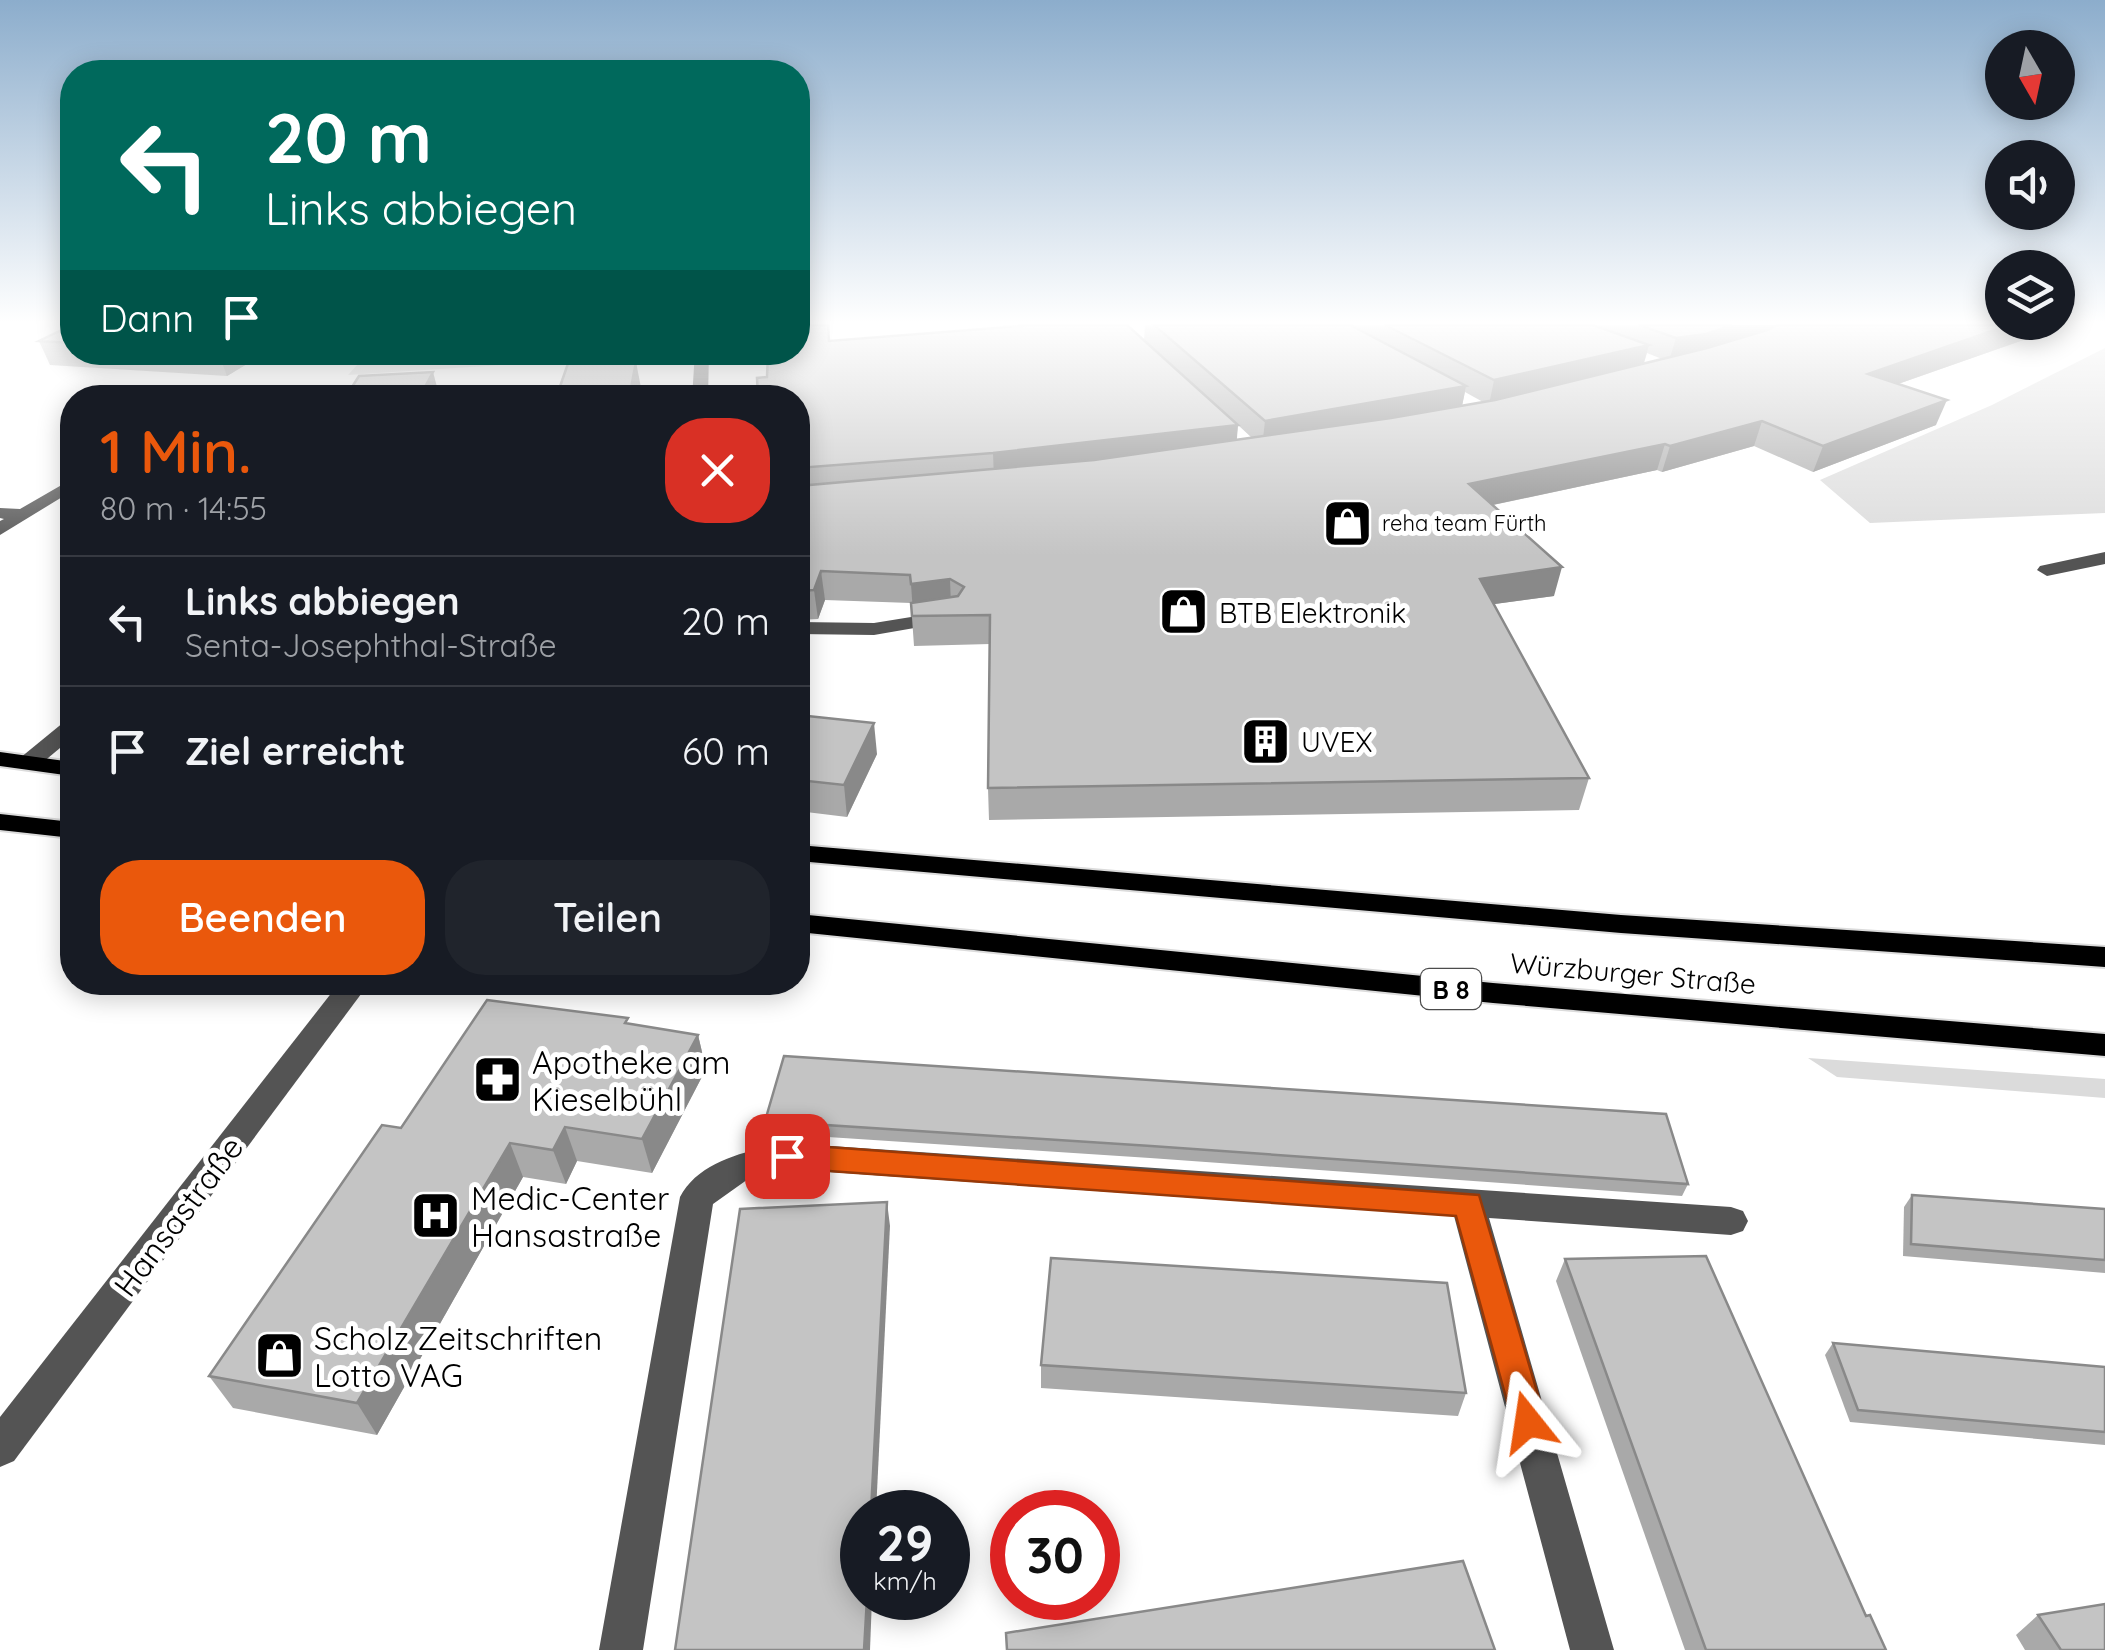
<!DOCTYPE html>
<html lang="de">
<meta charset="utf-8">
<style>
:root{--surface:#171b24;--page:#20242c;--text:#f1f3f6;--muted:#9ea1a6;--line:#363941;--accent:#ea580c}
body{margin:0;font-family:Quicksand,sans-serif;background:var(--page);color:var(--text);height:100vh;display:flex;flex-direction:column;font-size:38px;white-space:nowrap}
*{box-sizing:border-box;margin:0}
p{font-size:32px;color:var(--muted)}
.icon{flex:none;width:55px;height:55px;fill:none;stroke:currentColor;stroke-width:2;stroke-linecap:round;stroke-linejoin:round}
.map{position:relative;flex:1;overflow:hidden}
.side{position:absolute;left:60px;top:385px;width:750px;height:610px;display:flex;flex-direction:column;background:var(--surface);border-radius:40px;box-shadow:0 5px 25px #0003}
.side>*{flex:none}
.guide{position:absolute;left:60px;top:60px;width:750px;height:305px;border-radius:40px;box-shadow:0 5px 25px #0003;background:#00695c;color:#fff;overflow:hidden}
.needle{width:65px;rotate:171deg}
.tools{position:absolute;left:1985px;top:30px;display:grid;gap:20px}
.tools a{display:grid;place-items:center;width:90px;height:90px;border-radius:50%;background:var(--surface);box-shadow:0 5px 25px #0003;font-size:50px}
.speed{position:absolute;left:840px;top:1490px;display:flex;gap:20px;font-size:50px;font-weight:700;text-align:center}
.speed>*{display:grid;place-content:center;width:130px;height:130px;border-radius:50%;background:var(--surface);box-shadow:0 5px 25px #0003;line-height:1}
.speed small{font-size:25px;font-weight:400}
.speed .limit{border:15px solid #d22;background:#fff;color:#111}
.pin{position:absolute;display:grid;place-items:center;width:85px;height:85px;color:#fff;margin:-42px;border-radius:20px;box-shadow:0 5px 15px #0006}
.me{position:absolute;width:110px;margin:-55px;rotate:345deg;stroke-linejoin:round;filter:drop-shadow(0 0 8px #0008)}
.turn{display:flex;align-items:center;gap:35px;height:210px;padding:0 40px;font-size:45px}
.turn .icon{width:130px;height:130px;stroke-width:2.5}
.turn b{display:block;font-size:70px;line-height:85px}
.then{display:flex;align-items:center;height:95px;padding:0 40px;background:#0003;gap:20px;font-size:38px}
.round{display:grid;place-items:center;flex:none;width:105px;height:105px;border-radius:40px;background:var(--page)}
.summary{display:flex;align-items:center;justify-content:space-between;height:170px;padding:0 40px}
h1{font-size:60px;font-weight:600;line-height:75px;color:var(--accent)}
.action{display:flex;gap:20px;margin-top:auto;padding:20px 40px}
.action a{flex:1;height:115px;border-radius:40px;background:var(--accent);color:#fff;font-size:40px;font-weight:600;line-height:115px;text-align:center}
.action a+a{background:var(--page);color:var(--text)}
ul{padding:0;list-style:none}
li{display:flex;align-items:center;gap:30px;height:130px;padding:0 40px;border-top:2px solid var(--line)}
li div{flex:1}
li b{display:block;font-size:38px}
li em{font-style:normal}
.map>svg:first-child{display:block}
</style>
<div class="map">
<svg width="2105" height="1650" viewBox="0 0 2105 1650">
<rect width="100%" height="100%" fill="#fff"/>
<g fill="#dbdbdb">
<path d="M2105 348V513L1870 523 1820 480 1992 405Z"/>
<path d="M368 353V352L509 353 501 365 348 375Z"/>
<path d="M1808 1058 2105 1079V1098L1837 1077Z"/>
</g>
<g fill="none" stroke-linecap="round" stroke-linejoin="round">
<defs>
<g id="major">
<path d="M0 752 72 762V776L0 766Z"/>
<path d="M0 814 72 822V838L0 830Z"/>
<path d="M798 845 1621 915 2105 947V967L1621 933 798 861Z"/>
<path d="M798 914 1493 983 2105 1034V1056L1493 1003 798 932Z"/>
</g>
</defs>
<use href="#major" stroke="#dbdbdb" stroke-width="4"/>
<g fill="#545454" fill-rule="evenodd">
<path d="M695 352H709L708 398H692Z"/>
<path d="M72 479V491L0 535V521L4 519 0 518V508L20 509Z"/>
<path d="M2105 552V564L2047 576 2037 570 2040 566Z"/>
<path d="M942 612 952 618 949 622 874 635 798 634V622L874 623Z"/>
<path d="M72 720V738L36 768H20L16 763 20 758 64 722Z"/>
<path d="M340 982H370L14 1461 0 1467V1417Z"/>
<path d="M787 1143 1731 1207 1743 1211 1748 1221 1743 1231 1731 1235 1489 1218 1614 1650H1570L1454 1216 787 1169 751 1177 713 1204 643 1650H599L680 1197C699 1160 750 1150 787 1143Z"/>
</g>
<use href="#major" fill="#000" fill-rule="evenodd"/>
</g>
<g fill="#a9a9a9" fill-rule="evenodd">
<path d="M72 325V352H267L227 376 50 365 39 341Z"/>
<path d="M1003 325H1127L1144 340 1145 325H2054L2052 330 1898 384 1936 425 1813 472 1754 446 1662 472 1657 470 1493 505 1554 596 1494 604 1589 778 1579 810 989 820 988 788 990 644 914 646 911 603 825 600 818 619 798 620V398L767 377 831 341 1005 327ZM1647 353 1662 359 1644 363ZM1465 392 1483 402 1462 406ZM1238 425 1252 438 1236 440Z"/>
<path d="M798 715 877 754 847 817 798 811Z"/>
<path d="M630 1024 698 1035 706 1069 652 1173 577 1161 566 1184 523 1177 377 1435 233 1408 209 1376 401 1128Z"/>
<path d="M784 1056 1688 1184 1682 1196 1150 1158 767 1133 765 1121Z"/>
<path d="M1912 1195 2105 1209V1273L1903 1256 1904 1207Z"/>
<path d="M1565 1259 1866 1616 1886 1650H1685L1556 1281Z"/>
<path d="M1833 1343 2105 1367V1445L1850 1422 1825 1355Z"/>
<path d="M1041 1365 1466 1393 1458 1416 1041 1388Z"/>
<path d="M2038 1615 2105 1650H2025L2016 1635Z"/>
</g>
<g fill="#898989">
<path d="M1732 325H1790L1669 361 1676 338Z"/>
<path d="M2009 325H2054L2052 330 1858 398 1868 374Z"/>
<path d="M1649 345 1642 369 1489 405 1494 380Z"/>
<path d="M218 352H267L227 376Z"/>
<path d="M620 352H637L627 398 618 363Z"/>
<path d="M636 362 643 398H629Z"/>
<path d="M433 372 440 398H419Z"/>
<path d="M1466 386 1461 411 1262 447 1265 421Z"/>
<path d="M1947 400 1936 425 1813 472 1823 446Z"/>
<path d="M1762 421 1754 446 1662 472 1670 446Z"/>
<path d="M1238 425 1236 450 994 479 993 453Z"/>
<path d="M1665 444 1657 470 1464 511 1469 484Z"/>
<path d="M1562 567 1554 596 1473 607 1480 579Z"/>
<path d="M821 571 825 600 818 619 814 590Z"/>
<path d="M950 579 951 607 913 613 911 584Z"/>
<path d="M874 723 877 754 847 817 844 785Z"/>
<path d="M698 1035 706 1069 652 1173 642 1139Z"/>
<path d="M565 1127 577 1161 566 1184 553 1150Z"/>
<path d="M510 1143 523 1177 377 1435 357 1403Z"/>
<path d="M887 1202 890 1226 876 1512H871Z"/>
<path d="M867 1598H872L870 1650H864Z"/>
</g>
<g fill="#c4c4c4" stroke="#898989" stroke-width="2.5">
<path d="M72 325V343L39 341Z"/>
<path d="M798 325H828L829 341 1022 326 1021 325H1127L1238 425 993 453 798 468V398H758L757 378 767 377 768 352H798Z"/>
<path d="M1154 325H1350L1466 386 1265 421Z"/>
<path d="M1385 325H1593L1649 345 1494 380Z"/>
<path d="M1639 325H1732L1706 334 1676 338Z"/>
<path d="M1778 325H2009L1868 374 1947 400 1823 446 1762 421 1670 446 1665 444 1469 484 1562 567 1480 579 1589 778 988 788 990 615 912 616 911 603 958 596 964 587 950 579 911 584 910 575 821 571 814 590 798 591V486L1094 460 1391 418 1495 400 1707 348 1767 330Z"/>
<path d="M572 352H620L618 363 636 362 629 398H556Z"/>
<path d="M433 372 419 398H345L359 376Z"/>
<path d="M798 715 874 723 844 785 798 780Z"/>
<path d="M487 1000 628 1018 625 1023 698 1035 642 1139 565 1127 553 1150 510 1143 357 1403 209 1376 382 1125 401 1128Z"/>
<path d="M784 1056 1666 1114 1688 1184 1151 1146 765 1121Z"/>
<path d="M1912 1195 2105 1209V1260L1911 1244Z"/>
<path d="M887 1202 871 1512H862V1598H867L864 1650H675L740 1209Z"/>
<path d="M1706 1256 1866 1616 1870 1615 1886 1650H1706L1565 1259Z"/>
<path d="M1051 1258 1447 1283 1466 1393 1041 1365Z"/>
<path d="M1833 1343 2105 1367V1432L1858 1410Z"/>
<path d="M1463 1561 1495 1650H1007L1006 1633Z"/>
<path d="M2105 1604V1650H2061L2038 1615Z"/>
</g>
<linearGradient id="sky" x2="0" y2="1"><stop stop-color="#8cadcc"/><stop offset="0.58" stop-color="#fff"/><stop offset="1" stop-color="#fff" stop-opacity="0"/></linearGradient>
<rect width="2105" height="556" fill="url(#sky)"/>
<path fill="#ea580c" stroke="#983908" stroke-width="2.5" d="M787 1144 1479 1195 1546 1422 1541 1434 1528 1439 1516 1434 1456 1216 787 1168 777 1164 772 1156 777 1147Z"/>
<defs>
<symbol id="shop-square" viewBox="-11 -11 22 22"><rect x="-9" y="-9" width="18" height="18" rx="4" fill="#000" stroke="#fff"/><path d="M-5-2.5h2.3a2.7 3.5 0 0 1 5.4 0H5L5.5 6h-11ZM-1.5-2.5h3a1.5 2.3 0 0 0-3 0Z" fill="#fff"/></symbol>
<symbol id="building-square" viewBox="-11 -11 22 22"><rect x="-9" y="-9" width="18" height="18" rx="4" fill="#000" stroke="#fff"/><path d="M-4-6H4V6H1V3H-1V6H-4ZM-2.5-4.3h1.7v1.8h-1.7ZM.8-4.3h1.7v1.8H.8ZM-2.5-1h1.7V.8h-1.7ZM.8-1h1.7V.8H.8Z" fill="#fff"/></symbol>
<symbol id="pharmacy-square" viewBox="-11 -11 22 22"><rect x="-9" y="-9" width="18" height="18" rx="4" fill="#000" stroke="#fff"/><path d="M-2-6h4v4h4v4h-4v4h-4v-4h-4v-4h4Z" fill="#fff"/></symbol>
<symbol id="hospital-square" viewBox="-11 -11 22 22"><rect x="-9" y="-9" width="18" height="18" rx="4" fill="#000" stroke="#fff"/><path d="M-5-5h3v3.5h4V-5h3V5h-3V1.5h-4V5h-3Z" fill="#fff"/></symbol>
</defs>
<g fill-rule="evenodd">
<use href="#shop-square" x="1320" y="496" width="55" height="55"/>
<use href="#shop-square" x="1156" y="584" width="55" height="55"/>
<use href="#building-square" x="1238" y="714" width="55" height="55"/>
<use href="#pharmacy-square" x="470" y="1052" width="55" height="55"/>
<use href="#hospital-square" x="408" y="1188" width="55" height="55"/>
<use href="#shop-square" x="252" y="1328" width="55" height="55"/>
</g>
<g text-anchor="middle" dominant-baseline="central" stroke-width="10" stroke-linejoin="round" paint-order="stroke">
<g font-size="22" fill="#000" stroke="#fff" text-anchor="start">
<text x="1382" y="523">reha team Fürth</text>
</g>
<rect fill="#fff" stroke="#4c4c4c" stroke-width="2.5" x="1421" y="969" width="60" height="40" rx="8"/>
<g font-size="25" font-weight="bold" fill="#000">
<text x="1451" y="989">B 8</text>
</g>
<g font-size="28" fill="#000" stroke="#fff" text-anchor="start">
<text x="1219" y="612">BTB Elektronik</text>
<text x="1301" y="741">UVEX</text>
</g>
<g font-size="28" fill="#000" stroke="#fff">
<text transform="translate(1633 973) rotate(5)">Würzburger Straße</text>
</g>
<g font-size="32" fill="#000" stroke="#fff" text-anchor="start">
<text x="532" y="1062">Apotheke am<tspan x="532" dy="37">Kieselbühl</tspan></text>
<text x="471" y="1198">Medic-Center<tspan x="471" dy="37">Hansastraße</tspan></text>
<text x="314" y="1338">Scholz Zeitschriften<tspan x="314" dy="37">Lotto VAG</tspan></text>
</g>
<g font-size="32" fill="#000" stroke="#fff">
<text transform="translate(178 1216) rotate(-53)">Hansastraße</text>
</g>
</g>
</svg>
<div class="tools">
<a><svg class="needle" viewBox="-14 -14 28 28"><path d="M0-13l5 13h-10z" fill="#e53935"/><path d="M0 13l5-13h-10z" fill="#9ea1a6"/></svg></a>
<a><svg class="icon" aria-label="sound" viewBox="0 0 24 24"><path d="M4 9h4l5-4v14l-5-4H4zM17 9q2 3 0 6"/></svg></a>
<a><svg class="icon" aria-label="layers" viewBox="0 0 24 24"><path d="M12 4l9 5-9 5-9-5zM3 14l9 5 9-5"/></svg></a>
</div>
<div class="speed"><div>29<small>km/h</small></div><div class="limit">30</div></div>
<div class="pin" style="left:787px;top:1156px;background:#d93025"><svg class="icon" aria-label="arrive" viewBox="0 0 24 24"><path d="M6 21V4h12l-3 4 3 4H6"/></svg></div>
<svg class="me" style="left:1528px;top:1422px" viewBox="-20 -20 40 40"><path d="M0-17L14 15 0 8-14 15z" fill="#ea580c" stroke="#fff" stroke-width="4"/></svg>
<div class="guide">
<div class="turn"><svg class="icon" aria-label="left" viewBox="0 0 24 24"><path d="M17 20v-9H6M10 6l-5 5 5 5"/></svg><div><b>20 m</b>Links abbiegen</div></div>
<div class="then">Dann<svg class="icon" aria-label="arrive" viewBox="0 0 24 24"><path d="M6 21V4h12l-3 4 3 4H6"/></svg></div>
</div>
<section class="side">
<div class="summary"><div><h1>1 Min.</h1><p>80 m · 14:55</p></div><a class="round" style="background:#d93025;color:#fff"><svg class="icon" aria-label="close" viewBox="0 0 24 24"><path d="M6 6l12 12M18 6L6 18"/></svg></a></div>
<ul>
<li><svg class="icon" aria-label="left" viewBox="0 0 24 24"><path d="M17 20v-9H6M10 6l-5 5 5 5"/></svg><div><b>Links abbiegen</b><p>Senta-Josephthal-Straße</p></div><em>20 m</em></li>
<li><svg class="icon" aria-label="arrive" viewBox="0 0 24 24"><path d="M6 21V4h12l-3 4 3 4H6"/></svg><div><b>Ziel erreicht</b></div><em>60 m</em></li>
</ul>
<div class="action"><a>Beenden</a><a>Teilen</a></div>
</section>
</div>
